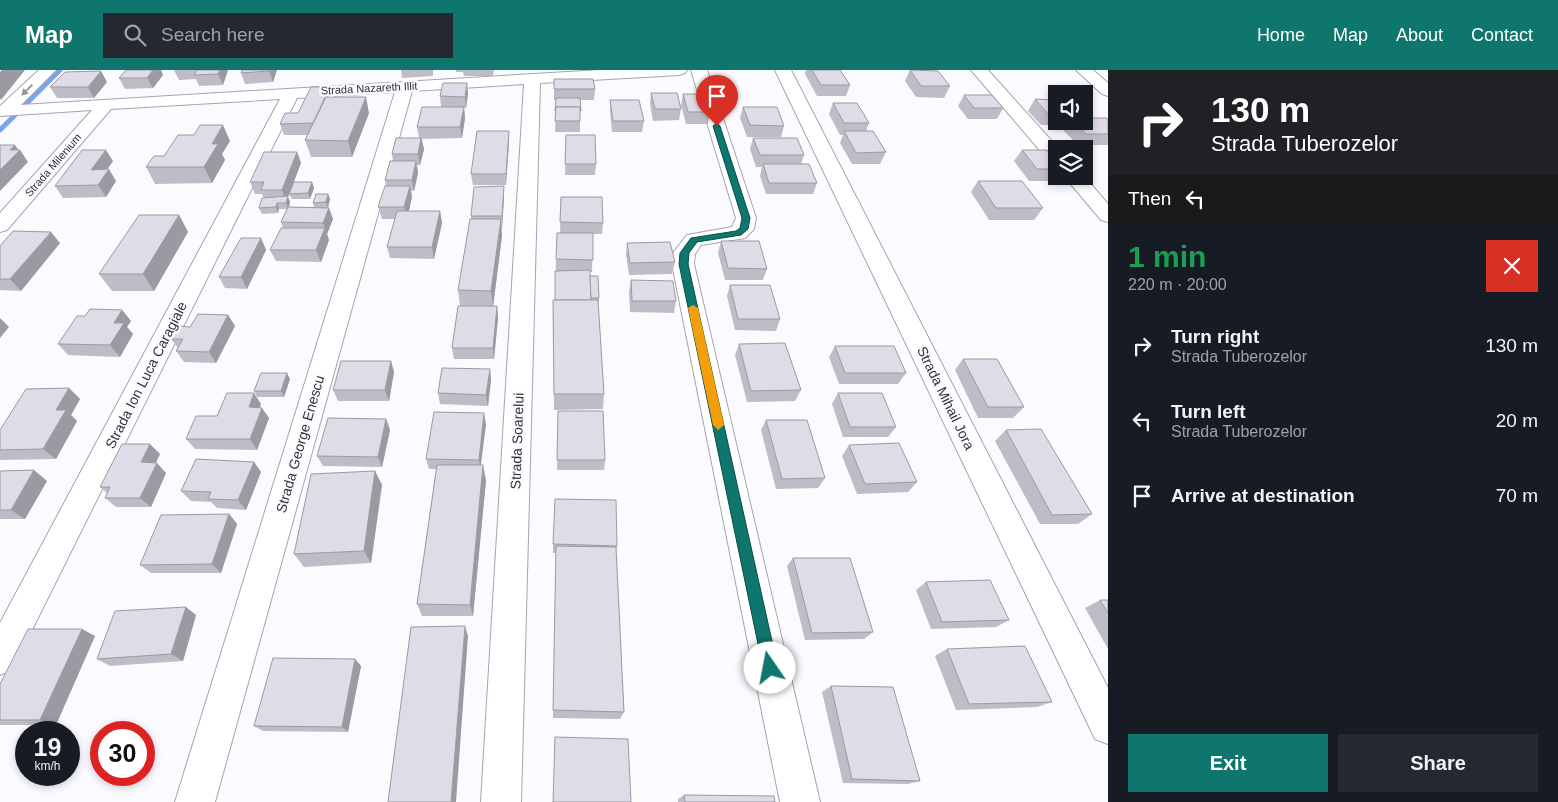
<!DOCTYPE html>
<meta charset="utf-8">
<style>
:root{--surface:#171b24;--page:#242831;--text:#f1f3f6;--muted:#9ea1a6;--accent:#0f766e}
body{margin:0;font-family:Arial,sans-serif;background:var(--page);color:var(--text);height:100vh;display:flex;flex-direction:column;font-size:19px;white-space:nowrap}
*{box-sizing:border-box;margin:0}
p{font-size:16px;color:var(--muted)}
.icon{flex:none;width:28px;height:28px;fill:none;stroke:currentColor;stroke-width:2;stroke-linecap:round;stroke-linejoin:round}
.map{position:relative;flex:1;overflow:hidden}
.drawer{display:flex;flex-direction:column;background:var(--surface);width:450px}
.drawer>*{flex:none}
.hud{background:#202124;color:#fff;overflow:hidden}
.controls{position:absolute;left:1048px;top:15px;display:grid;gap:10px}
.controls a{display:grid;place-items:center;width:45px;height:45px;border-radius:0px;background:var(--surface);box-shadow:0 2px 8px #0003;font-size:25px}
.speed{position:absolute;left:15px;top:651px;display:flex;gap:10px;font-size:25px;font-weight:700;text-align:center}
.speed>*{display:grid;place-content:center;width:65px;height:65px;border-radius:50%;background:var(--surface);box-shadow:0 2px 8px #0003;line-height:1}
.speed small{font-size:12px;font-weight:400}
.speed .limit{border:8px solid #d22;background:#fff;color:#111}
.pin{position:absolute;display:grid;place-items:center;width:42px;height:42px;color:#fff;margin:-51px -21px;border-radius:50% 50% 50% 0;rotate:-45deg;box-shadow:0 0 5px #0007}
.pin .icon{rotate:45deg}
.me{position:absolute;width:55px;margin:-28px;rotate:348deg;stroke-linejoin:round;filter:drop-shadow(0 0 4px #0008)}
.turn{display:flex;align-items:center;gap:18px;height:105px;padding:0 20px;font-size:22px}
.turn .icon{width:65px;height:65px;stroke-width:2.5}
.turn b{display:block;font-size:35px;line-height:42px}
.then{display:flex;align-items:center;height:48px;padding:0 20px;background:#0003;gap:10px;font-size:19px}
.round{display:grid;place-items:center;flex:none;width:52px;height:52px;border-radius:0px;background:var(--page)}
.headline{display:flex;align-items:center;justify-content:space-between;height:85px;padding:0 20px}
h1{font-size:30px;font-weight:700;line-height:38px;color:#1e9e55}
.action{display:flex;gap:10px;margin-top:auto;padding:10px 20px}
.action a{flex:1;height:58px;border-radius:0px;background:var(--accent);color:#fff;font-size:20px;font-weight:700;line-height:58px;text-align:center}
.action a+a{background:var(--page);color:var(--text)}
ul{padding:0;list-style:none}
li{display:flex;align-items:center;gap:15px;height:75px;padding:0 20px}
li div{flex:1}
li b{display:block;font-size:19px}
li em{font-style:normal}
header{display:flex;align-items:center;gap:30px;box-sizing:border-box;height:70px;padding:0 25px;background:var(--accent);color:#fff}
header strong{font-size:24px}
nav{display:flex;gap:28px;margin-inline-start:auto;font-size:18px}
.search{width:350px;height:45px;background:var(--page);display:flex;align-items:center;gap:12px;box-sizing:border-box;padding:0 18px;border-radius:0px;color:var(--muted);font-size:19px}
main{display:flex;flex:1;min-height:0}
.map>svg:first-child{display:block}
</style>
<header>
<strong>Map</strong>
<div class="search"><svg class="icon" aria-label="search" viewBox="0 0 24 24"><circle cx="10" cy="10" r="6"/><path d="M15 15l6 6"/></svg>Search here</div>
<nav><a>Home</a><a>Map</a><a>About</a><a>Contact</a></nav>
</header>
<main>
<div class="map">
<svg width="1108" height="732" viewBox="0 0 1108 732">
<rect width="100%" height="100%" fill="#fbfaff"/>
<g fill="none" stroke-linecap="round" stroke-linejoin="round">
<path stroke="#7ba3e7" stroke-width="5" d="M0 60 60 0"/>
<defs>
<g id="minor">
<path d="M39 0H56L21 35 601 0H687L685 3 679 5 540 13 521 732H481L524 14 412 21 215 732H175L395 22 297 28 12 600 0 605V553L280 29 111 39 7 160 0 162V143L92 40 0 46V36Z"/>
<path d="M691 0H707L756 148 754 159 745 168 701 175 695 184 694 194 820 732H780L672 194 673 183 687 165 732 157 736 148Z"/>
<path d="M775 0H791L1108 618V674L1095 669Z"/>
<path d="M971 0H988L1059 79H1056V92L1049 91Z"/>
<path d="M1076 0H1093L1108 13V26L1102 24Z"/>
<path d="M1064 106H1084L1108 134V152L1101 150Z"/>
</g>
</defs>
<use href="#minor" stroke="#a7a3af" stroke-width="2"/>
<use href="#minor" fill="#fff" fill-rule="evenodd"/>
</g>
<g fill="#c0bcc7">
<path d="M126 0H161L163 5 153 18 125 19 119 8Z"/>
<path d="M174 0H228L223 15 199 16 196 9 179 10Z"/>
<path d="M242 0H277L273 12 245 14 241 3Z"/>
<path d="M401 0H433V6L402 8Z"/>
<path d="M456 0H494L493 6H464L463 2H456Z"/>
<path d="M806 0H840L850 15 846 26H817L805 4Z"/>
<path d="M910 0 950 16 944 28 916 27 905 11Z"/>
<path d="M554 9 595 19 594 30H580V62H555L556 30H554Z"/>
<path d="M107 12 94 28H57L50 17Z"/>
<path d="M651 23 681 39 679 50 653 51 650 34Z"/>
<path d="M468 24 466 38H464L465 48 462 68 422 69 424 79 420 95H417L418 103 414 121H411L412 127 409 141H440L442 153 434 189 390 188 387 177 395 149H382L378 137 386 116 385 110 393 91 392 84 419 68 417 57 441 37 440 26Z"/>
<path d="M683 24 710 42 708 54H686L681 35Z"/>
<path d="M964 25 1003 38 997 49H968L958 36Z"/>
<path d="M333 27 369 43 352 87H311L305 70 308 65H284L280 54 298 43Z"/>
<path d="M1035 29 1056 30V51H1084L1108 50V75H1078L1063 60 1066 55H1041L1028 41Z"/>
<path d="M610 30 644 51 642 62H612L610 41Z"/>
<path d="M833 33 869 53 866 61 886 82 880 94H852L840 73 843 65H840L829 44Z"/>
<path d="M743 37 784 56 781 67H747L740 48Z"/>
<path d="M509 61V72L506 115H473L471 104Z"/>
<path d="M566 65 596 94 595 105H565Z"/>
<path d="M753 68 804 85 801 94 817 113 813 124H766L760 106 762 97H756L750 79Z"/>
<path d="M230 71 222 84 225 90 212 113 155 114 146 97 164 86Z"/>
<path d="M1022 80 1056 92V106H1058L1055 111H1029L1014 91Z"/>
<path d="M297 82 301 93 288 127 290 132 289 137H314L313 133 328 124 330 129 328 137 333 149 327 164 329 170 321 192 276 191 270 180 283 158 281 152 287 139H279L278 143 262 144 259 138 264 128 262 124H255L250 112Z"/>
<path d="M113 91 107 99 116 111 106 127 63 128 55 116Z"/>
<path d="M978 111 1043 138 1034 150H989L971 122Z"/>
<path d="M312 112 314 118 310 129H292L289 124Z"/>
<path d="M504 116V128L502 158H501L502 166 493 236H497L498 248 494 289H454L452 278 460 236 458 220 471 149V146Z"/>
<path d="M561 127 603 153 602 164H593L592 202H590V206L599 228V233H598L604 324 603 339 554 340 553 230H555L556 189 560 163Z"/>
<path d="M179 145 188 162 154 221H112L99 204Z"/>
<path d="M261 168 266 180 247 219 225 218 219 207Z"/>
<path d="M721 171 767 199 763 210H725L718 183Z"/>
<path d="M60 173 21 221 0 220V176Z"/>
<path d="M627 173 675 192 672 204 629 205 626 185Z"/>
<path d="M631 210 676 231 674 243 630 242 629 222Z"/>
<path d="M730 215 780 249 776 261 735 260 727 226Z"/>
<path d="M122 240 131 251 127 257 133 264 120 287 68 285 58 274 85 246Z"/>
<path d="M228 245 235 256 216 293 184 292 176 281 178 278 171 269 190 257Z"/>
<path d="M739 274 801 320 795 331 747 332 735 285Z"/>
<path d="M835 276 906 303 898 314H839L829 287Z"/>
<path d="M963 289 1024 337 1013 348H978L955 300Z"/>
<path d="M391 291 394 302 389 331H338L333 320Z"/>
<path d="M490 299 491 310 488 336 440 334 438 323Z"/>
<path d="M290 309 284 327H257L254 321Z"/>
<path d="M69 318 80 329 71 345 77 351 56 389 1 390 0 389V360Z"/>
<path d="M838 323 896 357 888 367H843L832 334Z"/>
<path d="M261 334 260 337 269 348 257 380 195 379 186 369 217 346Z"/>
<path d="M558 341 605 390 604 400H557Z"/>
<path d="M386 349 390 360 382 397 323 396 317 386Z"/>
<path d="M766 350 825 408 818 418 776 419 761 360Z"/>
<path d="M486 354 481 395 486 410 473 546H422L417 534 436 399H429L426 389Z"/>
<path d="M1006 360 1092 444 1078 454H1040L995 371Z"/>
<path d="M849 375 917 412 908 422 857 424 842 386Z"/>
<path d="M160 384 155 393 166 403 151 437H116L105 428 107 423 100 417Z"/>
<path d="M254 392 261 402 246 440 217 438 211 432 191 431 181 421Z"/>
<path d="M0 401 47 411 25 449H0Z"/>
<path d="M375 401 382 415 371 493 304 497 294 484Z"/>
<path d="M229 444 237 454 221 503H151L140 495Z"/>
<path d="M553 474 617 476 616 481 624 642 620 649 553 648 556 483H553Z"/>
<path d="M793 488 873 562 864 569 805 570 787 496Z"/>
<path d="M926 512 1009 550 996 557 931 559 916 520Z"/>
<path d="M1100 530H1108V579L1085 538Z"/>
<path d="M196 545 183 591 110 596 97 589Z"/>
<path d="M95 566 56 655H0V614Z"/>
<path d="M947 579 1052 632 1037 637 956 640 935 586Z"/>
<path d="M355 589 361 596 348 662 263 661 254 656Z"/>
<path d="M831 616 920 711 908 714 843 713 822 622Z"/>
<path d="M684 725 775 732H678V729Z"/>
</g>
<g fill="#9c99a2">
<path d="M2 0H25L1 30 0 28V2Z"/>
<path d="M153 0H161L163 5 153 18 147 8Z"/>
<path d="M220 0H228L223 15 218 4Z"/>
<path d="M269 0H277L273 12 269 1Z"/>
<path d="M101 1 107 12 94 28 88 17Z"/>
<path d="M467 13 468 24 466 38 465 27Z"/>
<path d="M330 17 333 28 314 53Z"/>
<path d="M366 27 369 43 352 87 348 71Z"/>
<path d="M464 37 465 48 462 68 460 57Z"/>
<path d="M223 55 230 71 222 84 225 90 212 113 204 97 212 74Z"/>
<path d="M509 61V72L506 115V104Z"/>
<path d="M421 68 424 79 420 95 418 84Z"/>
<path d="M15 75 19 81 20 80 28 92 0 121V100L10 80Z"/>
<path d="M106 80 113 91 99 111 91 100Z"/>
<path d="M297 82 301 93 288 127 290 132 288 139 282 120Z"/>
<path d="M416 91 418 103 414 121 412 110Z"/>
<path d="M109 99 116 111 106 127 98 115Z"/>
<path d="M312 112 314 118 310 129 308 123Z"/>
<path d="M410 116 412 127 407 149 404 137Z"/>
<path d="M504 116V128L502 158V146Z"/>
<path d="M328 124 330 129 328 138 326 132Z"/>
<path d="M277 133 279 139 278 143 276 137Z"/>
<path d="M329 138 333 149 327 164 323 153Z"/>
<path d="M440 141 442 153 434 189 432 177Z"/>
<path d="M179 145 188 162 154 221 143 204Z"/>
<path d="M501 149 502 166 493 237 491 221Z"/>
<path d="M325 158 329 170 321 192 316 180Z"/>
<path d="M51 162 60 173 21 221 10 209Z"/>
<path d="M261 168 266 180 247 219 241 207Z"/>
<path d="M497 236 498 248 494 289 493 278Z"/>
<path d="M122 240 131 251 127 257 133 264 120 287 110 275 114 253Z"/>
<path d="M228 245 235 256 216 293 209 282Z"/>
<path d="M0 248 9 257 0 268Z"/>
<path d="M391 291 394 302 389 331 385 320Z"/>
<path d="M490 299 491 310 488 336 486 325Z"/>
<path d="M287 303 290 309 284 327 281 321Z"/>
<path d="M69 318 80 329 71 345 77 351 56 389 43 379 56 340Z"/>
<path d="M254 323 261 334 256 348 249 337Z"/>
<path d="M262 338 269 348 257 380 250 369Z"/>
<path d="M484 343 486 354 480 400 479 390Z"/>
<path d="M386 349 390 360 382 397 378 387Z"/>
<path d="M150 374 160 384 151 403 141 392Z"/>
<path d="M254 392 261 402 246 440 238 430Z"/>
<path d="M157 393 166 403 151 437 140 428Z"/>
<path d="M483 395 486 410 473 546 470 535Z"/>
<path d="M34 400 47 411 25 449 11 440Z"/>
<path d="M375 401 382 415 371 493 364 481Z"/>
<path d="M229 444 237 454 221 503 212 494Z"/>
<path d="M186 537 196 545 183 591 171 584Z"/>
<path d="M465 556 468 566 456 732H451Z"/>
<path d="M82 559 95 566 56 655 40 650Z"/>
<path d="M355 589 361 596 348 662 342 657Z"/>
</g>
<g fill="#dfdbe7" stroke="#9c99a2">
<path d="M126 0H153L147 8H119Z"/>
<path d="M197 0H220L218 4 194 5Z"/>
<path d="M242 0H269V1L241 3Z"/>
<path d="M812 0H840L850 15H821Z"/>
<path d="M910 0 938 1 950 16H921Z"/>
<path d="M101 1 88 17H50L65 2Z"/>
<path d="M554 9H593L595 19H554Z"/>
<path d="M443 13H467L465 27 440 26Z"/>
<path d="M311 17H330L313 53 280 54 285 43H298Z"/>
<path d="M651 23H677L681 39H655Z"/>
<path d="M683 24H704L710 42H688Z"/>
<path d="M964 25H992L1003 38H974Z"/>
<path d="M326 27H366L348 71 305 70Z"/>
<path d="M556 28H580L581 41H580V37H556L555 41Z"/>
<path d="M1035 29 1056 30V44H1048Z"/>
<path d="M610 30H639L644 51H613Z"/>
<path d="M833 33H857L869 53H844Z"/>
<path d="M422 37H464L460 57H417Z"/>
<path d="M556 37H580V51H555Z"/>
<path d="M743 37H777L784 56 750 55Z"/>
<path d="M1084 48H1107L1108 50V64H1086L1073 51H1084Z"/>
<path d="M200 55H223L212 74H218L204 97H146L154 86H164L178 65H194Z"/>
<path d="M477 61H509L506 104H471Z"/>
<path d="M844 61H873L886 82 856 83Z"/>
<path d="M566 65H595L596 94H565Z"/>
<path d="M396 68H421L418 84H392Z"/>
<path d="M753 68H797L804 85H760Z"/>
<path d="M0 75H15L10 80H20L0 100Z"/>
<path d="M82 80H106L91 100 109 99 98 115 55 116Z"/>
<path d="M1022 80H1047L1056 92V99H1037Z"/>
<path d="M264 82H297L282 120H261L264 112H250Z"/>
<path d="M390 91H416L412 110H385Z"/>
<path d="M763 94H809L817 113H769Z"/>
<path d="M978 111H1022L1043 138H996Z"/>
<path d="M294 112H312L308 123 289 124Z"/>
<path d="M385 116H410L404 137H378Z"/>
<path d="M504 116 502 146H471L474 117Z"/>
<path d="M316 124H328L326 132 313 133Z"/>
<path d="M288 126 286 133H277L276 137 259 138 262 128Z"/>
<path d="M561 127H602L603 153 560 152Z"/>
<path d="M288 137 329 138 323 153 281 152Z"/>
<path d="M397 141H440L432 177H387Z"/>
<path d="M139 145H179L143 204H99Z"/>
<path d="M470 149H501L491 221 458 220Z"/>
<path d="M281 158H325L316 180H270Z"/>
<path d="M13 161 51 162 10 209H0V176Z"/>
<path d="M557 163H593V190L556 189Z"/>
<path d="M241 168H261L241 207H219Z"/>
<path d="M721 171H759L767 199 728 198Z"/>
<path d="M670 172 675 192 630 193 627 173Z"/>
<path d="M590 200 591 230H555V201Z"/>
<path d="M590 206H598L599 228H591Z"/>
<path d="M631 210 673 211 676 231H632Z"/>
<path d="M730 215H770L780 249H738Z"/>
<path d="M553 230H598L604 324H554Z"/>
<path d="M458 236H497L493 278H452Z"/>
<path d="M90 239 122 240 114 253H124L110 275 58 274 77 246H85Z"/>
<path d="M198 244 228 245 209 282 176 281 183 269H171L179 256 190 257Z"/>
<path d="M785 273 801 320 751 321 739 274Z"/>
<path d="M835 276H894L906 303H845Z"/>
<path d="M963 289H997L1024 337H988Z"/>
<path d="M341 291H391L385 320H333Z"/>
<path d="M442 298 490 299 486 325 438 323Z"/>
<path d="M261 303H287L281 321H254Z"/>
<path d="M69 318 56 340H66L43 379 0 380V360L26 319Z"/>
<path d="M227 323H254L249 337 262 338 250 369H186L196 346H217Z"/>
<path d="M838 323H882L896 357H850Z"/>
<path d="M558 341H603L605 390H557Z"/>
<path d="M434 342 484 343 479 390 426 389Z"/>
<path d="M328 348 386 349 378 387 317 386Z"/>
<path d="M766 350H807L825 408 782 409Z"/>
<path d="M1041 359 1092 444 1052 445 1006 360Z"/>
<path d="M899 373 917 412 865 414 849 375Z"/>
<path d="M122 374H150L141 392 157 393 140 428H105L110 417H100Z"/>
<path d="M196 389 254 392 238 430 208 429 211 422 181 421Z"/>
<path d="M437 395H483L470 535 417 534Z"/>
<path d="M34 400 11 440H0V401Z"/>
<path d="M375 401 364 481 294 484 311 404Z"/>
<path d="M555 429 616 430 617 476 553 474Z"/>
<path d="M229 444 212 494 140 495 161 445Z"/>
<path d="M556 476 616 477 624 642 553 640Z"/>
<path d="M793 488H850L873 562 812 563Z"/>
<path d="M990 510 1009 550 942 552 926 512Z"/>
<path d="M1100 530H1108V543Z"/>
<path d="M186 537 171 584 97 589 115 541Z"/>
<path d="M465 556 451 732H388L411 557Z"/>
<path d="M28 559H82L40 650H0V614Z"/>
<path d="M1025 576 1052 632 969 634 947 579Z"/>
<path d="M273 588 355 589 342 657 254 656Z"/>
<path d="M831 616 893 617 920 711 852 709Z"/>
<path d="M555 667 628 669 631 732H553Z"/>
<path d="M684 725 774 726 775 732H685Z"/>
</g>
<defs><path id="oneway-solid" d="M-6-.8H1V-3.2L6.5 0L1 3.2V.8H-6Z" transform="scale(1.25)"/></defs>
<use fill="#98989a" href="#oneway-solid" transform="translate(27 20) rotate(136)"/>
<path fill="#0f766e" stroke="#0a4d48" d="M717 53 720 56 750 148 748 159 741 165 697 172 689 183 688 194 778 598 776 603 770 605 765 603 763 598 679 194 680 183 691 168 736 161 740 158 742 148 713 56Z"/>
<path fill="#f59e0b" d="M693 235 698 238 724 355 718 360 713 355 688 238Z"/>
<g text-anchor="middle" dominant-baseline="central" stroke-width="5" stroke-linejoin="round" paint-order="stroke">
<g font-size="11" fill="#323136" stroke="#fbfaff">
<text transform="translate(369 18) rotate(-3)">Strada Nazareth Illit</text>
<text transform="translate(53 95) rotate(-49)">Strada Milenium</text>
</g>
<g font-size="14" fill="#323136" stroke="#fbfaff">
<text transform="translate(146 305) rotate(-63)">Strada Ion Luca Caragiale</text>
<text transform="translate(946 328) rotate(64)">Strada Mihail Jora</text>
<text transform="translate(517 371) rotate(-88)">Strada Soarelui</text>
<text transform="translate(300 374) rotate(-74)">Strada George Enescu</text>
</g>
</g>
</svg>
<div class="controls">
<a><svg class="icon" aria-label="sound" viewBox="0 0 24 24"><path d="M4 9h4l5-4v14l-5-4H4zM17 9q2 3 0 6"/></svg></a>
<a><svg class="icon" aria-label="layers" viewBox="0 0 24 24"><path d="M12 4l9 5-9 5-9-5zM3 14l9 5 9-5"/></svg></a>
</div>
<div class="speed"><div>19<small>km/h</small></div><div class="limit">30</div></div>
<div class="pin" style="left:717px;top:56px;background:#d93025"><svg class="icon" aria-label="arrive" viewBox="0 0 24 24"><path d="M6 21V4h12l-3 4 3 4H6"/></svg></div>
<svg class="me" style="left:770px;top:598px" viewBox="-20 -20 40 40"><circle r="19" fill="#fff"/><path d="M0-13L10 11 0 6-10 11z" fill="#0f766e"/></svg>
</div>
<section class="drawer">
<div class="hud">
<div class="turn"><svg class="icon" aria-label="right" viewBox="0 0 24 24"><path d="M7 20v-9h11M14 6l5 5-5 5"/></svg><div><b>130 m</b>Strada Tuberozelor</div></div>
<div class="then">Then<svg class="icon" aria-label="left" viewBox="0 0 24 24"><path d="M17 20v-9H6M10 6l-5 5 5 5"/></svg></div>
</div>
<div class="headline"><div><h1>1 min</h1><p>220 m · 20:00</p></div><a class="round" style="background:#d93025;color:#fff"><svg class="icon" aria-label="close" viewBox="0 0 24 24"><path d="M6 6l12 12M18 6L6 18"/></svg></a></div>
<ul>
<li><svg class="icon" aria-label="right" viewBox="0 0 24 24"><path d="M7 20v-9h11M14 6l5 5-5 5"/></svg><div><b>Turn right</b><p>Strada Tuberozelor</p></div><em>130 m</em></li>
<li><svg class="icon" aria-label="left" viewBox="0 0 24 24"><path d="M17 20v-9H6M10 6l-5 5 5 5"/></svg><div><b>Turn left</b><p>Strada Tuberozelor</p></div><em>20 m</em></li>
<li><svg class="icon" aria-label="arrive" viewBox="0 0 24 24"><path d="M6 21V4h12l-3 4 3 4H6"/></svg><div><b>Arrive at destination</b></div><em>70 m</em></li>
</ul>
<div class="action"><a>Exit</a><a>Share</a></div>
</section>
</main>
